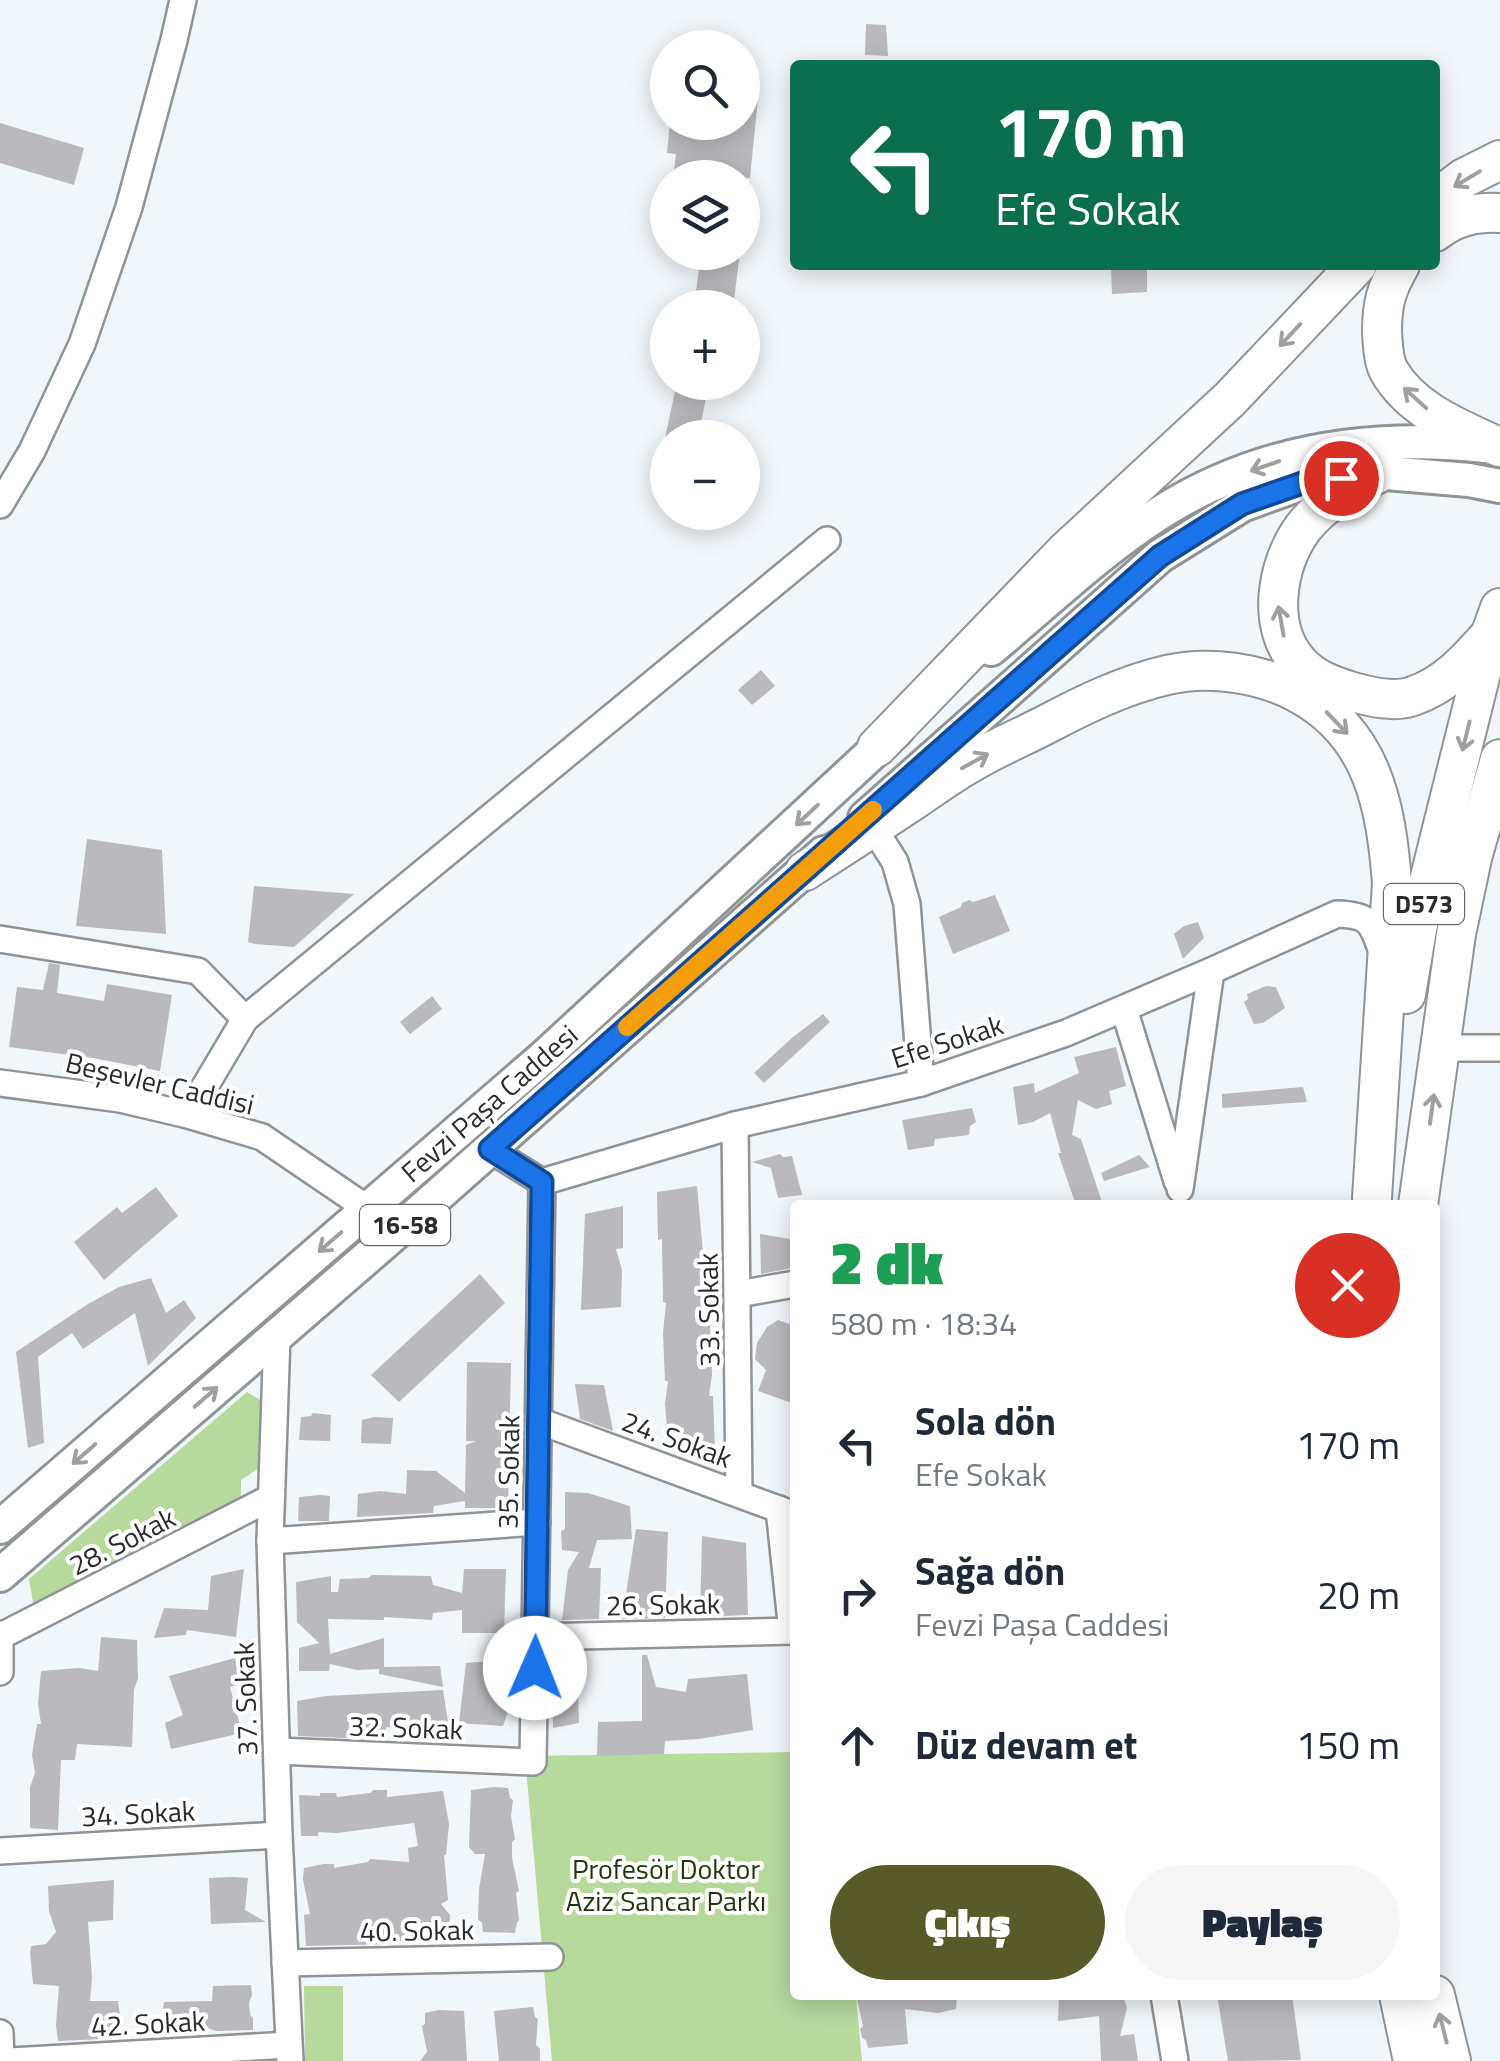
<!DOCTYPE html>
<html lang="tr">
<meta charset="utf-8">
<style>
:root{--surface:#fff;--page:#f6f6f7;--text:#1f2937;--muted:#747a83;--accent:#585a28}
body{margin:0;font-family:"Titillium Web",sans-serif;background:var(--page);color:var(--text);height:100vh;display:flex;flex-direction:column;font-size:38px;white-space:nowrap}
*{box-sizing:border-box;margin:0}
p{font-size:32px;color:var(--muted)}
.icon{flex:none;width:55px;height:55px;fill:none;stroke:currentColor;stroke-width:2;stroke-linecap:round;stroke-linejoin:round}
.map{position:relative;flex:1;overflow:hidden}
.details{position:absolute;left:790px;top:1200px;width:650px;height:800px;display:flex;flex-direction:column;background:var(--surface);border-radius:10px;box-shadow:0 5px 25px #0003}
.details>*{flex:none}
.hud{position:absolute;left:790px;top:60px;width:650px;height:210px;border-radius:10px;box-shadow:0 5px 25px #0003;background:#0b6e4f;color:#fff;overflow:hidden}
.fabs{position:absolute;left:650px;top:30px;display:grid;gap:20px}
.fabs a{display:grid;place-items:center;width:110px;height:110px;border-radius:50%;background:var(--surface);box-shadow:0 5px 25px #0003;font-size:50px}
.pin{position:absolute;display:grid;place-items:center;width:85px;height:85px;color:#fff;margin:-42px;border:5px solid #fff;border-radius:50%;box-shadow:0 2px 10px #0007}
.me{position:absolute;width:110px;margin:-55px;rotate:1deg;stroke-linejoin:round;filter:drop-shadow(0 0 8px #0008)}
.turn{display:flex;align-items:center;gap:35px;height:210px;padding:0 40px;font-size:45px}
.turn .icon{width:130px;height:130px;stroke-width:2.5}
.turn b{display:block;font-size:70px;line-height:85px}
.round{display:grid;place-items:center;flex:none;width:105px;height:105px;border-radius:52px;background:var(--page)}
.overview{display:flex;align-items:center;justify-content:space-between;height:170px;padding:0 40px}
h1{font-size:60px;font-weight:800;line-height:75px;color:#1e9e55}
.button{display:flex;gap:20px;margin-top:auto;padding:20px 40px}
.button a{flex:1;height:115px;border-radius:60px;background:var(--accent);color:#fff;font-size:40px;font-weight:800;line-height:115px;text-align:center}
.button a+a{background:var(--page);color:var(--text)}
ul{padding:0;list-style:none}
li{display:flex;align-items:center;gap:30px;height:150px;padding:0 40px}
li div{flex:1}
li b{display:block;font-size:38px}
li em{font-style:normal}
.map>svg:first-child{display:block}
</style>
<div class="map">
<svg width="1500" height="2061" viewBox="0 0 1500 2061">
<rect width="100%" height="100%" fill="#f1f6fa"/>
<g fill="#b7d99c">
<path d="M247 1392 260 1400 259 1468 241 1480V1500L35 1614 29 1579Z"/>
<path d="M795 1752V1995H856L862 2061H552L525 1756Z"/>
<path d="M304 1986H343V2061H305Z"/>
</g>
<g fill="#b9b9be">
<path d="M866 24 886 25 888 56 865 55Z"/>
<path d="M742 76 760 78 750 178H673L676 154 667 153 670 122H742Z"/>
<path d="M0 123 84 148 74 185 0 163Z"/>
<path d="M701 252H740L733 308H694Z"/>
<path d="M1111 265H1147V292L1112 294Z"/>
<path d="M677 382H709L698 438H665Z"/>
<path d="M761 670 775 686 752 705 738 690Z"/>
<path d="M87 839 162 850 166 934 76 926Z"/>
<path d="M254 886 354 894 294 947 255 944 248 942Z"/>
<path d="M995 895 1010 931 953 954 939 917 961 907 962 903 969 900 973 902Z"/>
<path d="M1198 922 1204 938 1183 959 1174 934 1184 926Z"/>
<path d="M49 963 60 965 57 993 104 1001 107 984 172 995 160 1071 93 1058 9 1047 17 987 43 990Z"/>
<path d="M1266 986 1276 987 1285 1008 1263 1023 1254 1024 1244 1002 1248 999 1247 994Z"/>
<path d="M432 996 442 1009 410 1034 400 1022Z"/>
<path d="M823 1014 830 1022 764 1083 754 1073 793 1037Z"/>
<path d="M1116 1047 1126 1086 1109 1091 1112 1104 1096 1109 1078 1100 1072 1135 1081 1139 1103 1205H1076L1058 1153H1061L1050 1113 1033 1122 1018 1125 1013 1087 1034 1083 1035 1093 1079 1073 1074 1057Z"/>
<path d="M1303 1087 1307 1102 1222 1108V1094Z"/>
<path d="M972 1108 976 1122 970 1126 969 1135 935 1139 934 1146 908 1150 902 1120Z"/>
<path d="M780 1154 783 1157 792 1156 802 1195 778 1198 771 1168 752 1162Z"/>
<path d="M1139 1155 1150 1167 1104 1181 1101 1173Z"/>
<path d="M697 1186 707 1297 703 1312 710 1326 712 1375 709 1396H713L715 1450 669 1451 665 1404 668 1381H665L663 1333 666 1303 663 1302 662 1239 658 1240 657 1192Z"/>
<path d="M156 1187 178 1216 104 1280 74 1242 117 1207 122 1213Z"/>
<path d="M623 1206V1248L616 1249 622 1270 621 1307 581 1310 585 1214Z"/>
<path d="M760 1234 790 1239 792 1268 761 1274Z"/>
<path d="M480 1274 505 1303 399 1402 371 1375Z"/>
<path d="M151 1278 166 1313 184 1300 196 1318 148 1366 135 1313 83 1349 72 1333 38 1357 44 1443 28 1448 16 1352 88 1304 119 1287Z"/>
<path d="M778 1320 795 1326V1404L758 1391 766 1370 755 1359 757 1343 767 1327Z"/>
<path d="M467 1362 511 1363 508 1508H465V1501L434 1506 433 1513 357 1517 358 1494 380 1491 406 1494 407 1470 436 1471 465 1493 466 1445 476 1441H466Z"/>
<path d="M575 1384 604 1385 613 1431 580 1419Z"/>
<path d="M313 1413 331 1415 330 1441 299 1440 301 1417 311 1416Z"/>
<path d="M374 1417 393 1418 391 1444 361 1443 362 1420Z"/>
<path d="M565 1492 588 1493 630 1506 632 1539 597 1540 589 1568H601L599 1619 562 1620 568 1570 579 1552 562 1550 561 1531 565 1529Z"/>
<path d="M320 1495 330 1496 329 1521H298L299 1497Z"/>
<path d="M636 1529 668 1532 665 1618 622 1619Z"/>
<path d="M702 1536 746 1543 748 1615 700 1617Z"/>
<path d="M244 1569 236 1637 187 1630 186 1635 154 1638 164 1608 208 1610 211 1576Z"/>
<path d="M464 1569H506L504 1633H462V1610L433 1613 432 1620 384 1617V1620L328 1619 330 1654 384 1638V1667L440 1666 443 1687 379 1674V1669L357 1670 330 1664 329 1671H299V1648L319 1643 297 1622 296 1582 331 1576V1592H338L340 1579 368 1578 372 1575 431 1576 433 1585 462 1593Z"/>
<path d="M101 1637 137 1640 138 1678 134 1690 132 1747 77 1744 75 1760H61L58 1830 30 1828V1787L35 1773 32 1755 37 1724H41L38 1704 41 1671 79 1668 98 1671Z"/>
<path d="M642 1655H647L656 1687 686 1692 688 1679 747 1674 753 1730 699 1739 665 1741 664 1754 597 1756 598 1722 642 1721Z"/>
<path d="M235 1658 240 1684 230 1687 242 1733 171 1749 165 1723 183 1715 169 1676Z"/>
<path d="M492 1661 504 1663 508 1676 504 1702 507 1704V1714L503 1726 459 1723 466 1663Z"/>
<path d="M551 1661 577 1664 579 1723 553 1728Z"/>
<path d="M443 1690 448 1722 442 1721 440 1730 428 1731 386 1727V1735L367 1739 298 1736 297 1701 326 1696Z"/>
<path d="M494 1787 508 1788 510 1798 513 1800 511 1816 515 1839 512 1842V1858L519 1891 516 1893 519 1920 517 1923 515 1933 483 1932 482 1922 478 1920 479 1889 485 1854H475L469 1847 471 1790Z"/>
<path d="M374 1790H387V1797L443 1791 449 1824 446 1855H444L448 1900 441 1904 450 1915 449 1940 394 1941V1944L306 1946 304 1915 310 1914 303 1880 304 1868 324 1864H334V1868L368 1862 370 1859 409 1862 408 1848 418 1846 414 1823 337 1833 318 1832V1836H301L299 1795 320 1796V1793H336L337 1797 370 1793Z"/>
<path d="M234 1877 248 1878 245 1910 266 1922 211 1924 209 1878Z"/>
<path d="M114 1880 113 1920 88 1922 92 1978 90 2001H118L123 2038 58 2041 56 2025 59 1986 33 1984 30 1953 31 1946 46 1944 56 1932 49 1911 48 1886Z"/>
<path d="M251 1985 252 1995 249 2003 250 2015 253 2018V2030L216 2031 194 2023 193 2034 160 2033 164 2002 212 2001 213 1986Z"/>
<path d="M856 1995H957L956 2009 938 2013 905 2009 908 2044 868 2048 866 2040 862 2038 860 2029 863 2026Z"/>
<path d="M1059 1995H1123L1127 2008 1120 2036 1134 2034 1138 2061H1101L1099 2016 1058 2021Z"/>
<path d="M1217 1995H1292L1301 2060 1228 2061Z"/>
<path d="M533 2007 535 2017 538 2019 536 2045 540 2049V2061H499L494 2011Z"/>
<path d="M439 2010 464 2011 467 2061H420L427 2052 422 2026 425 2024V2013Z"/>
</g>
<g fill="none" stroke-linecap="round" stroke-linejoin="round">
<defs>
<g id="minor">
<path d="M0 505 32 451 82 344 129 207 174 40 183 0"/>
<path d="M865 818 873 827 895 862 907 904 921 1083"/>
<path d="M0 939 198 971 245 1019"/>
<path d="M1124 1009 1177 1181"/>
<path d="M1441 1048H1500"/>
<path d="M0 1083 120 1099 188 1115 262 1137 368 1209 392 1236"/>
<path d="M188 1115 245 1019 827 540"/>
<path d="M735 1125 739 1493"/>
<path d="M489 1149 542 1182 735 1125 921 1083 1066 1033 1211 971 1337 914C1374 915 1371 925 1384 956"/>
<path d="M1180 1189 1211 971"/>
<path d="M738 1294 795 1284"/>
<path d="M277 1336 270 1541 279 1835 290 2061"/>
<path d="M539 1421 792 1514"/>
<path d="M270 1541 537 1522"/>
<path d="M0 1634V1672"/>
<path d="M1 1636 270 1498"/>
<path d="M535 1637 792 1631 779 1509"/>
<path d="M277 1751 533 1762 542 1182"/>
<path d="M0 1851 279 1835"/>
<path d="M285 1963 550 1957"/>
<path d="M1164 1995 1175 2061"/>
<path d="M0 2033 1 2061"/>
<path d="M11 2061 289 2045"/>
</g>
<g id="major">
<path d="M991 649C1047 602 1101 550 1163 511 1262 449 1372 434 1485 446"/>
<path d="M865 818 1160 556 1242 505 1305 482 1386 473 1469 480 1500 486"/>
<path d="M0 1527 545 1056 897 730"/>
<path d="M0 1575 392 1236 824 853"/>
</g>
<g id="highway">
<path d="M1435 200 1464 178 1500 160"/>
<path d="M1435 232C1455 216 1475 212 1500 213"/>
<path d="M1400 265C1386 290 1382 303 1382 332 1383 345 1383 360 1389 371 1412 411 1460 429 1499 447"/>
<path d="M1377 474C1350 489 1322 503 1303 528 1276 565 1266 627 1299 663 1313 679 1333 686 1353 692 1371 697 1395 703 1413 696 1446 685 1468 660 1490 635"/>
<path d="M877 747 1065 552 1230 399 1357 265"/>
<path d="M805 871C842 847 878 824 914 800 933 787 952 773 972 762 996 748 1022 737 1047 724 1085 704 1124 685 1167 675 1209 665 1262 673 1300 694 1373 734 1386 806 1392 883L1372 1198"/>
<path d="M1406 994 1417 929 1491 633 1500 608"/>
<path d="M1418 1205 1456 934 1472 858 1500 759"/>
<path d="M1399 1995 1413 2061"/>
<path d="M1435 1995 1451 2061"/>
</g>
</defs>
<use href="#minor" stroke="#8f9497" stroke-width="30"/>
<use href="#major" stroke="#8f9497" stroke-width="38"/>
<use href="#highway" stroke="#8f9497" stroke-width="42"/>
<use href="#minor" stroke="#fff" stroke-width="25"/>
<use href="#major" stroke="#fff" stroke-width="32"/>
<use href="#highway" stroke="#fff" stroke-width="38"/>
</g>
<defs><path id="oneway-shaft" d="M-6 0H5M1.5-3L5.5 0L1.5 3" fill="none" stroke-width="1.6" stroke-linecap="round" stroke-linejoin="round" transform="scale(2.5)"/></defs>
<g stroke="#9fa0a0">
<use href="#oneway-shaft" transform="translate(1467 179) rotate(149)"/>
<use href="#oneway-shaft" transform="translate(1290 335) rotate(133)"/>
<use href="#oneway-shaft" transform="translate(1415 398) rotate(-138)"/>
<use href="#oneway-shaft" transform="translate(1265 466) rotate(161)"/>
<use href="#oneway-shaft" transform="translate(1281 621) rotate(-100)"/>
<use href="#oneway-shaft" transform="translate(1337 723) rotate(46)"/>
<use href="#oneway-shaft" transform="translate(1466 736) rotate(104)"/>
<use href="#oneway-shaft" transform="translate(975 761) rotate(-29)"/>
<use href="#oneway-shaft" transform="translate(807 815) rotate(137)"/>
<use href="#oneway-shaft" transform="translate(1432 1109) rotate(-82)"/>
<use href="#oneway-shaft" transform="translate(330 1242) rotate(139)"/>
<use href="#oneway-shaft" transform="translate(206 1397) rotate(-41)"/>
<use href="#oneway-shaft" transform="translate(84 1454) rotate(139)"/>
<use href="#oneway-shaft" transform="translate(1443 2028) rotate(-104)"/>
</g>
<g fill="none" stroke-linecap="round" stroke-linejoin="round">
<defs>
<path id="route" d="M535 1668 542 1182 490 1149 1160 556 1242 504 1305 482 1341 478"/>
</defs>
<use href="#route" stroke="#114b97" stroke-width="25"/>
<use href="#route" stroke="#1a73e8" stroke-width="18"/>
<path stroke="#f59e0b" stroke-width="18" d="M627 1027 873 810"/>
</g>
<g text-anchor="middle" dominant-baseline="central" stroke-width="8" stroke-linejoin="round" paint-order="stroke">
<g fill="#fff" stroke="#696b6b" stroke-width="2.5">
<rect x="1384" y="884" width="80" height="40" rx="8"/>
<rect x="360" y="1205" width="90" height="40" rx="8"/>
</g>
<g font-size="25" font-weight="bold" fill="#292b2c">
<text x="1424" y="904">D573</text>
<text x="405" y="1225">16-58</text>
</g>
<g font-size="28" fill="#292b2c" stroke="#fff">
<text transform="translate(947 1041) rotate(-18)">Efe Sokak</text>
<text transform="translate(160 1083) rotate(13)">Beşevler Caddisi</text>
<text transform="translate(489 1103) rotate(-41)">Fevzi Paşa Caddesi</text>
<text transform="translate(708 1310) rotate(-91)">33. Sokak</text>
<text transform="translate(677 1439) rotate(20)">24. Sokak</text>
<text transform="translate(508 1472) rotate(-89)">35. Sokak</text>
<text transform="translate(122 1541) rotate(-27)">28. Sokak</text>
<text transform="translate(663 1604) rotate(-1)">26. Sokak</text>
<text transform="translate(245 1699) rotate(-92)">37. Sokak</text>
<text transform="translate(406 1727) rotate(2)">32. Sokak</text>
<text transform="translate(138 1813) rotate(-3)">34. Sokak</text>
<text transform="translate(417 1930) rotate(-1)">40. Sokak</text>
<text transform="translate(148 2023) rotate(-3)">42. Sokak</text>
</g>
<g font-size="28" fill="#22370c" stroke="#fff">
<text x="666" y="1868">Profesör Doktor<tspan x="666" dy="32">Aziz Sancar Parkı</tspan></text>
</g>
</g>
</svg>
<div class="fabs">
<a><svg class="icon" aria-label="search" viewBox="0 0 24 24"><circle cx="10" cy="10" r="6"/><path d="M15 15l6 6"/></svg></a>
<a><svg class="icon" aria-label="layers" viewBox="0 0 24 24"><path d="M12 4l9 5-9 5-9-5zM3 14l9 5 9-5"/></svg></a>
<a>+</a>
<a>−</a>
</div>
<div class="pin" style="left:1341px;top:478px;background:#d93025"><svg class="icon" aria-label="arrive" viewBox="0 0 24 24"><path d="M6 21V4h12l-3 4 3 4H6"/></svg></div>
<svg class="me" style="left:535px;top:1668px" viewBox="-20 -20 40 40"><circle r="19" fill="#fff"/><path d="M0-13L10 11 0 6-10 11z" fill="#1a73e8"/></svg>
<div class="hud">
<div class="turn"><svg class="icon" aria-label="left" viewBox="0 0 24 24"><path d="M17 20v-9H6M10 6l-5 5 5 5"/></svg><div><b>170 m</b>Efe Sokak</div></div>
</div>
<section class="details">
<div class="overview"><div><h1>2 dk</h1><p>580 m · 18:34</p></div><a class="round" style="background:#d93025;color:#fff"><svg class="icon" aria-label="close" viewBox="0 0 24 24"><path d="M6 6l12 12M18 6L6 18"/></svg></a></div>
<ul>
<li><svg class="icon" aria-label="left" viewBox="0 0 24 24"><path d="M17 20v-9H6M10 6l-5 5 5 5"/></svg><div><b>Sola dön</b><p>Efe Sokak</p></div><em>170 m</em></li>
<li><svg class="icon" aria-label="right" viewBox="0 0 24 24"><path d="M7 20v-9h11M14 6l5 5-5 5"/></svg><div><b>Sağa dön</b><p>Fevzi Paşa Caddesi</p></div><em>20 m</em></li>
<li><svg class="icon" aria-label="ahead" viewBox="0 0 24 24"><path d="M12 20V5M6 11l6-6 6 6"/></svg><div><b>Düz devam et</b></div><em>150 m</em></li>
</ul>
<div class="button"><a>Çıkış</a><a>Paylaş</a></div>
</section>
</div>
